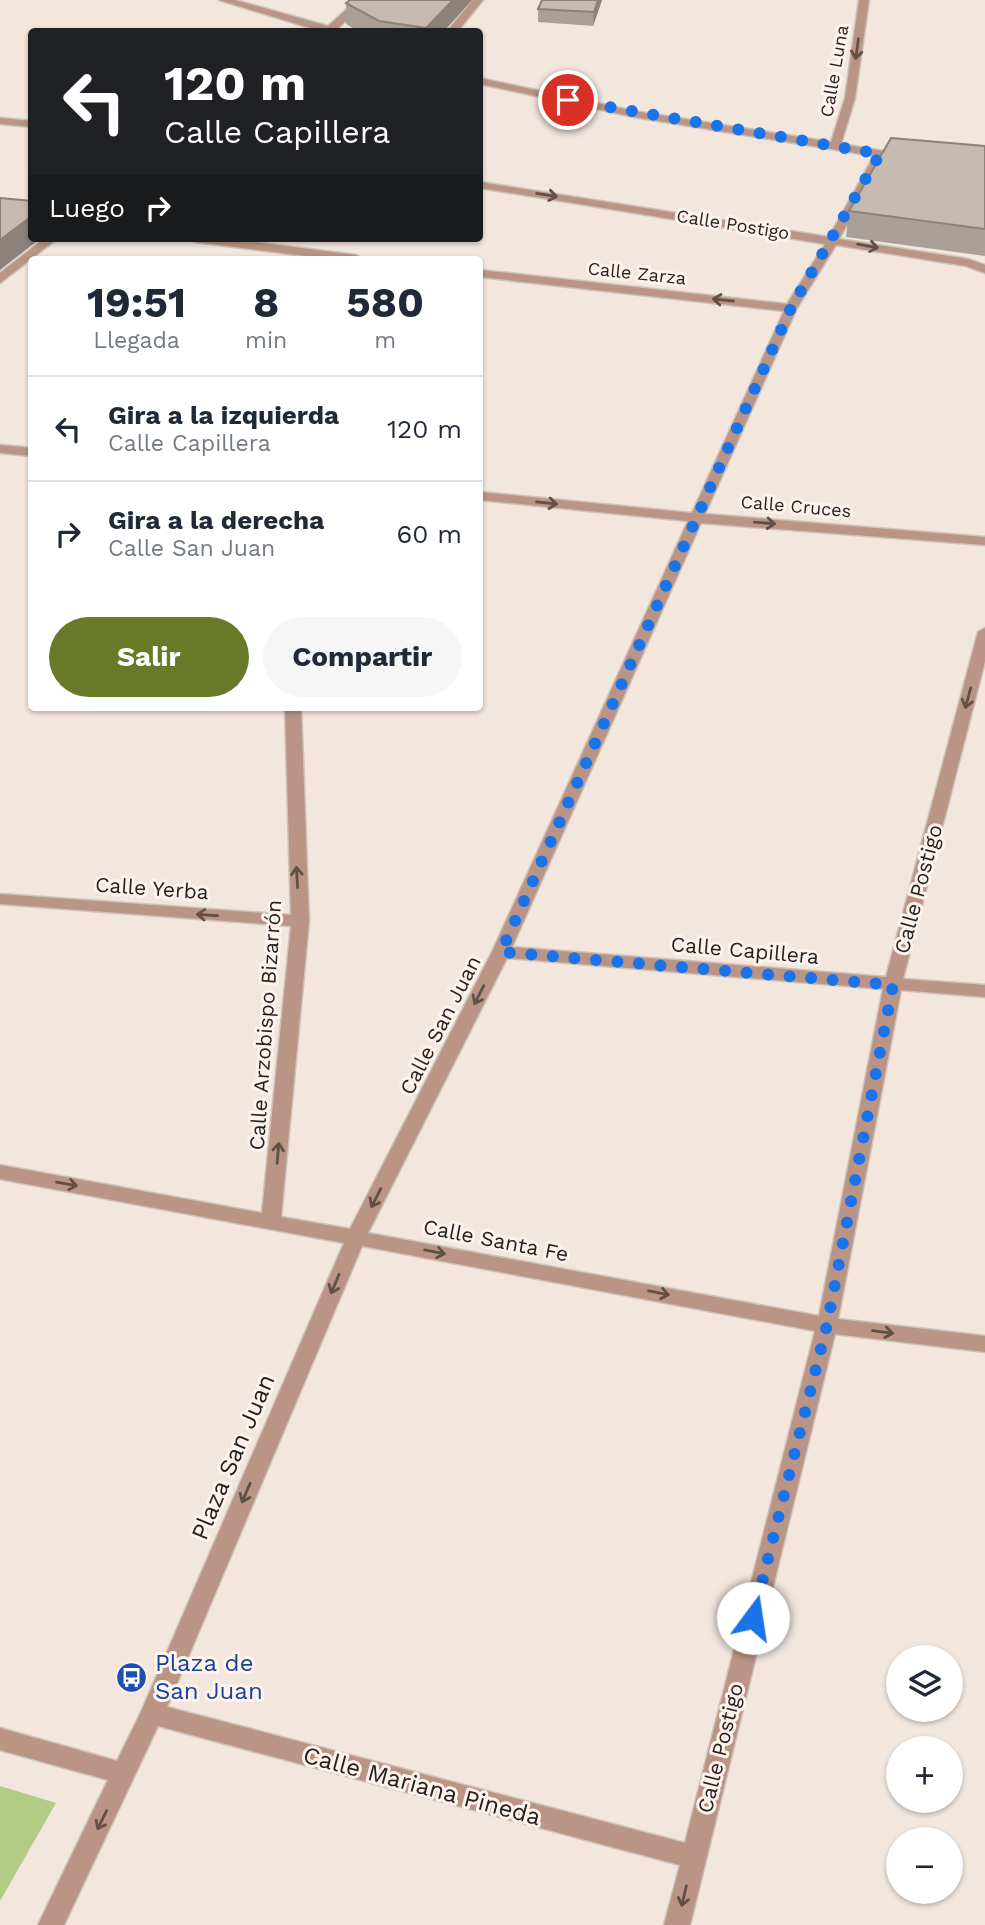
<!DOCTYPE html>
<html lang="es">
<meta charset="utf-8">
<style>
:root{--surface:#fff;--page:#f6f6f7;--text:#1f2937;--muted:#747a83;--line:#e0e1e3;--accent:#687927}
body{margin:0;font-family:"Work Sans",sans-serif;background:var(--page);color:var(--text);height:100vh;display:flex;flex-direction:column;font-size:26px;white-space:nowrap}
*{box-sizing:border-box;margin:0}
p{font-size:23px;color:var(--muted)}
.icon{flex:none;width:38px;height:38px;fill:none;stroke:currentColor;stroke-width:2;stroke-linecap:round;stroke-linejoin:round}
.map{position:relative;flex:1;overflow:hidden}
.drawer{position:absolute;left:28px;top:256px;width:455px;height:455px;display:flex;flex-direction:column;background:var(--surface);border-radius:7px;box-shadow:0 2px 5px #0004}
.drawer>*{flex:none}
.banner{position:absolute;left:28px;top:28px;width:455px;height:214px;border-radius:7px;box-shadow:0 2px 5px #0004;background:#202124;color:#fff;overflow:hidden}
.controls{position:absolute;left:886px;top:1645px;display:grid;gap:14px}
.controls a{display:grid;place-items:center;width:77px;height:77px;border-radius:50%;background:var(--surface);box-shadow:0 2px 5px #0004;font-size:35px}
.pin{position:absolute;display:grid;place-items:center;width:60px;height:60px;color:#fff;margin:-30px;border:4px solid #fff;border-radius:50%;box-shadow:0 2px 7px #0007}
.me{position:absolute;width:77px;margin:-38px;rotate:14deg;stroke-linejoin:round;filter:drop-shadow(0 0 5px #0008)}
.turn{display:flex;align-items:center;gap:24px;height:147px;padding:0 21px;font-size:32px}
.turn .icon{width:91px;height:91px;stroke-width:2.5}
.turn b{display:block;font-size:49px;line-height:60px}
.then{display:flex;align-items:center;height:66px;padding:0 21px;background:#0003;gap:14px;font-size:26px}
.eta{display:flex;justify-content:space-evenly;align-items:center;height:119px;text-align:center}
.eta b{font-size:42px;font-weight:700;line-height:49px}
.button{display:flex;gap:14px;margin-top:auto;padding:14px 21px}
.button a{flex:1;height:80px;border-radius:42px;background:var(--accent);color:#fff;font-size:28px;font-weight:700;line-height:80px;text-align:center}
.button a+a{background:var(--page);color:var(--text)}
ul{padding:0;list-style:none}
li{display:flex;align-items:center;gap:21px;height:105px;padding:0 21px;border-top:2px solid var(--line)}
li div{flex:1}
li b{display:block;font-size:26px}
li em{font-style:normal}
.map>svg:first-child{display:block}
</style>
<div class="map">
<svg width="985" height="1925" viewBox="0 0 985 1925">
<rect width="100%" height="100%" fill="#f2e6dd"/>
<path fill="#b2cc87" d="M0 1786 56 1803 0 1901Z"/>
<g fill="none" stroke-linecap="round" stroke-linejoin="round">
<defs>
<g id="minor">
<path d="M219 0H235L328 26 357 0H368L334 32H323Z"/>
<path d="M473 0H483L457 32H446Z"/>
<path d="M859 0H869L855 98 841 144 889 152 895 155 884 157 839 239 968 259 985 265V273L966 266 836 245 797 308 705 514 985 537V545L701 523 512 947 886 977 978 632 985 628V661L903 979 985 985V997L901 990 838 1319 985 1336V1352L835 1334 690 1925H664L680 1865 158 1726 64 1925H38L108 1780 0 1750V1728L117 1761 141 1712 344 1243 0 1179V1165L262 1213 291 926 0 904V894L291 915 285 707H301L309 921 281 1217 350 1229 492 952 688 521 480 500V492L692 513 784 311 480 277V270L787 304 825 244 480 188V182L829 237 874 156 634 117 480 84V78L634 111 831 142 845 98ZM507 958 883 989 819 1316 368 1233ZM362 1246 815 1331 685 1843 167 1707Z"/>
<path d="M0 118 32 121V127L0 124Z"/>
<path d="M45 238H58L0 283V273Z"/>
<path d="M189 238H222L356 255 362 259H329L195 242Z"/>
<path d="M0 445 32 448V456L0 453Z"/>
</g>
</defs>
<use href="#minor" stroke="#cdc3bb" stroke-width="3"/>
<use href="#minor" fill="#ba9484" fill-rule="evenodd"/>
</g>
<g fill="#aaa098">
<path d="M350 0H472L443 32H360L346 24V3Z"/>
<path d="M542 0H602L593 26 538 22V9Z"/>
<path d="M985 146V256L846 237 849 211Z"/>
</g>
<g fill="#8b827c">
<path d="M453 0H472L443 32H426V28Z"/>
<path d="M598 0H602L593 26 594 12Z"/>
<path d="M32 216V238H41L0 270V240Z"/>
</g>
<g fill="#c6bab1" stroke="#8b827c" stroke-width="2">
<path d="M350 0H453L426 28 379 21 346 3Z"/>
<path d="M542 0H598L594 12 538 9Z"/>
<path d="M891 138 985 146V229L849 211Z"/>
<path d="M0 198 32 201V216L0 240Z"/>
</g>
<defs><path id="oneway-shaft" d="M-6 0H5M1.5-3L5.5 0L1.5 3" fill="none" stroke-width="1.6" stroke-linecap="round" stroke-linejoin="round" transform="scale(1.75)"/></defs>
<g stroke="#615047">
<use href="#oneway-shaft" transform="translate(857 49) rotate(98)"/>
<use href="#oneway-shaft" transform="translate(547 195) rotate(9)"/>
<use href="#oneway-shaft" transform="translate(868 246) rotate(10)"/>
<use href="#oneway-shaft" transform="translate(723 300) rotate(-174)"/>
<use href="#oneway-shaft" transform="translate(547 503) rotate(6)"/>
<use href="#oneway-shaft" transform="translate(765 523) rotate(5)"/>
<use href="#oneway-shaft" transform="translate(968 698) rotate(105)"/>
<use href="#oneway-shaft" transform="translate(297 877) rotate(-93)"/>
<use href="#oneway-shaft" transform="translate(207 915) rotate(-176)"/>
<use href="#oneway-shaft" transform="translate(479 995) rotate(117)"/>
<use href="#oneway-shaft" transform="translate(278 1153) rotate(-85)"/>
<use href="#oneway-shaft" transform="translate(67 1184) rotate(10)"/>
<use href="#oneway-shaft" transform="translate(376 1198) rotate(117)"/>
<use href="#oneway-shaft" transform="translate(435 1252) rotate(11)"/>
<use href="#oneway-shaft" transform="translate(335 1284) rotate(113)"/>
<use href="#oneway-shaft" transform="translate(659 1293) rotate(11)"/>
<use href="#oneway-shaft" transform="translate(883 1332) rotate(7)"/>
<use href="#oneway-shaft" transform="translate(246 1493) rotate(113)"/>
<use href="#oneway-shaft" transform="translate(102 1820) rotate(116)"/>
<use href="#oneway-shaft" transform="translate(684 1896) rotate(103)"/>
</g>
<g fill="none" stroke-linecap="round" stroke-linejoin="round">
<path stroke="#1a73e8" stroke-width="12" stroke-dasharray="0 21.6" d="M568 100 880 154 791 308 501 952 893 985 827 1325 753 1618"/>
</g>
<defs>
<symbol id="bus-disc" viewBox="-11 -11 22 22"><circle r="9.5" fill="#1a4fb4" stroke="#fef3ec"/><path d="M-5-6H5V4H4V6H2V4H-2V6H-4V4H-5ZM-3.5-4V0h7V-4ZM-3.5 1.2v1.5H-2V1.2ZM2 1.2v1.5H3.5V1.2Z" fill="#fff"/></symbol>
</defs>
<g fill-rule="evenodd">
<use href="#bus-disc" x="114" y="1660" width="35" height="35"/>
</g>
<g text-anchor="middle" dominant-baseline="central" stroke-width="6" stroke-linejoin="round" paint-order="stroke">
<g font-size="18" fill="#26221e" stroke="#fef3ec">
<text transform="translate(834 71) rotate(-80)">Calle Luna</text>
<text transform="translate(733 224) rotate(9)">Calle Postigo</text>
<text transform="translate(637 273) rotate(6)">Calle Zarza</text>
<text transform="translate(796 506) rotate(5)">Calle Cruces</text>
</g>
<g font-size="21" fill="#26221e" stroke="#fef3ec">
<text transform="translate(152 888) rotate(4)">Calle Yerba</text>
<text transform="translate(918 889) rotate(-75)">Calle Postigo</text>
<text transform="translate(745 950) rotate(5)">Calle Capillera</text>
<text transform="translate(265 1025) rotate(-86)">Calle Arzobispo Bizarrón</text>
<text transform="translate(440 1025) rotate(-63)">Calle San Juan</text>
<text transform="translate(496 1240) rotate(11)">Calle Santa Fe</text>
<text transform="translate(720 1748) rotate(-76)">Calle Postigo</text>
</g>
<g font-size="24" fill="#26221e" stroke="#fef3ec">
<text transform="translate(233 1457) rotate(-67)">Plaza San Juan</text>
<text transform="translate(422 1786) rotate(15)">Calle Mariana Pineda</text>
</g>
<g font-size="24" fill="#164399" stroke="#fef3ec" text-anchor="start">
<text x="155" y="1663">Plaza de<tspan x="155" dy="28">San Juan</tspan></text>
</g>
</g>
</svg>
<div class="controls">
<a><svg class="icon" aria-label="layers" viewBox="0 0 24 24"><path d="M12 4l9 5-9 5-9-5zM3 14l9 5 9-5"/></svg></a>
<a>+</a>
<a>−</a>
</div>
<div class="pin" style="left:568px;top:100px;background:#d93025"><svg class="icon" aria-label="arrive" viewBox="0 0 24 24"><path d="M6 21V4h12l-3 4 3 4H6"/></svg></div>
<svg class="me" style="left:753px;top:1618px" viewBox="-20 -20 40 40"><circle r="19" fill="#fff"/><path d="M0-13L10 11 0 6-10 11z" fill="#1a73e8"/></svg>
<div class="banner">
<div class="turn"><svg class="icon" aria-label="left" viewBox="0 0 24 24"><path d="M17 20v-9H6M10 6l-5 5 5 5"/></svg><div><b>120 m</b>Calle Capillera</div></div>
<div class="then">Luego<svg class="icon" aria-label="right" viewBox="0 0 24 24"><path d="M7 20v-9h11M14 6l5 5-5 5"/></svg></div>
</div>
<section class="drawer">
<div class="eta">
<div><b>19:51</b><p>Llegada</p></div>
<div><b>8</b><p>min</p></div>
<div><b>580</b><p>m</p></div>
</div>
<ul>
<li><svg class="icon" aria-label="left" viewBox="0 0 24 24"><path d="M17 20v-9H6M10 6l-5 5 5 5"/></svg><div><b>Gira a la izquierda</b><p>Calle Capillera</p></div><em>120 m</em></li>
<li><svg class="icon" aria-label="right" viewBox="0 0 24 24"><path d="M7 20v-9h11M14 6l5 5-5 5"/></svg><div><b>Gira a la derecha</b><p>Calle San Juan</p></div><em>60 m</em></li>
</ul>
<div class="button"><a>Salir</a><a>Compartir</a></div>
</section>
</div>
